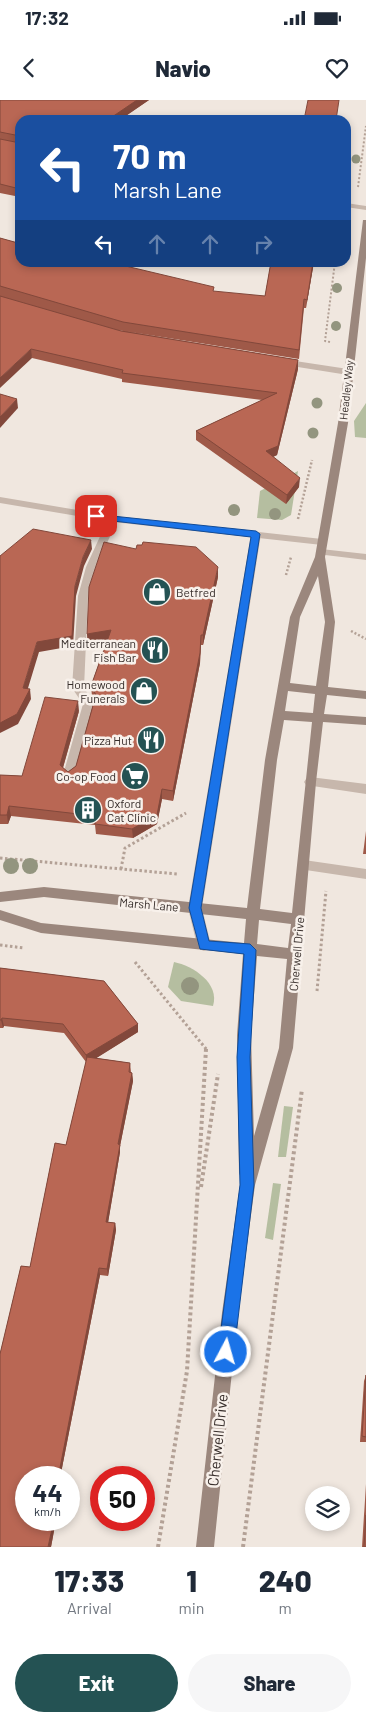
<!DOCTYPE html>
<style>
:root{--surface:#fff;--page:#f6f6f7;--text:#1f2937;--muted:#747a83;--accent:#245253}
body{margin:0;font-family:Barlow,sans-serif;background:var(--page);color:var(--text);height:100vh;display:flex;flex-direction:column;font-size:19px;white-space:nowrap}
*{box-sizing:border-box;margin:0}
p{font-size:16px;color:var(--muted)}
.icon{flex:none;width:28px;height:28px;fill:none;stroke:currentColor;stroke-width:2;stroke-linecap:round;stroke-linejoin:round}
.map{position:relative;height:1447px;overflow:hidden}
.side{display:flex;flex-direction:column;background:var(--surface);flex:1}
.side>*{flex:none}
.banner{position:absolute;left:15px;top:15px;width:336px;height:152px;border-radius:15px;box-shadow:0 2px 8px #0003;background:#1a4fa0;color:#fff;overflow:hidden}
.fabs{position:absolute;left:305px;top:1386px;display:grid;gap:10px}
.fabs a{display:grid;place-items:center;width:45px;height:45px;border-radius:50%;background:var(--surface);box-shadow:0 2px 8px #0003;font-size:25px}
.speed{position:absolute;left:15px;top:1366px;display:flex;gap:10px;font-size:25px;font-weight:700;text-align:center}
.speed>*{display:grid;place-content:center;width:65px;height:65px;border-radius:50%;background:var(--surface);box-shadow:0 2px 8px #0003;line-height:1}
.speed small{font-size:12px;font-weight:400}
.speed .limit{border:8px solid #d22;background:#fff;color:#111}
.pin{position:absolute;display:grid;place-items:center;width:42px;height:42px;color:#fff;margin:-21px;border-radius:10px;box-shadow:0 2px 8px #0006}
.me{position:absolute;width:55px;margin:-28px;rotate:6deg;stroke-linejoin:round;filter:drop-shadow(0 0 4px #0008)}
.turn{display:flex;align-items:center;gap:18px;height:105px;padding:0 15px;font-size:22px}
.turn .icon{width:65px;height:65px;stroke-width:2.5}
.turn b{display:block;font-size:35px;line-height:42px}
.lanes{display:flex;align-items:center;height:48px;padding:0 15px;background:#0003;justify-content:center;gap:25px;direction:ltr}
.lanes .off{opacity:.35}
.eta{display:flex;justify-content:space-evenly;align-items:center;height:85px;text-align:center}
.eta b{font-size:30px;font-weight:800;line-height:35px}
.action{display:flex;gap:10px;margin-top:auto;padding:10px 15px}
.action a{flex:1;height:58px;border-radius:30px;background:var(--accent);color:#fff;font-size:20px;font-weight:800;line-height:58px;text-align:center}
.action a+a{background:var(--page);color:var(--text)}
.status{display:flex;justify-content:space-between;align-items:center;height:35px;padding:0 25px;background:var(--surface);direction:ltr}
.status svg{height:14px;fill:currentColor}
header{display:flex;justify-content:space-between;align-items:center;height:65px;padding:0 15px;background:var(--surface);font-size:22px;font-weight:800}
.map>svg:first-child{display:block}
</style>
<div class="status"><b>17:32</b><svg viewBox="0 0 49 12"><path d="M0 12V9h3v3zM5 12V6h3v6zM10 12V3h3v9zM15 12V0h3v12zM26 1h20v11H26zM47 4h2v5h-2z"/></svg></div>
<header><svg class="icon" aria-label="back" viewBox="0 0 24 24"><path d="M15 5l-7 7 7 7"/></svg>Navio<svg class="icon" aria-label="heart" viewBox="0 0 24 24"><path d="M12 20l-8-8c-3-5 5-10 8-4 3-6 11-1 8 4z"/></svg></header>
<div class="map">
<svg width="366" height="1447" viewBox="0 0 366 1447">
<rect width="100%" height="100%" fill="#f0e7df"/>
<g fill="#b5bea0">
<path d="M366 303V338L355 337 354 321Z"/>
<path d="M298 371 291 415 282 420 257 418 260 391Z"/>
<path d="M174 862C193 866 220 883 213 906L181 901 168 887Z"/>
<path d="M284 1006 293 1007 286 1057H278Z"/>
<path d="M273 1083 281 1084 273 1140 265 1138Z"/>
</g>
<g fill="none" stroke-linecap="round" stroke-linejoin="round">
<g stroke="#b3a196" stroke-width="2" stroke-dasharray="2 2" stroke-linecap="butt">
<path d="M358 87 366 26"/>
<path d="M330 242 325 241 335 162"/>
</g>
<g stroke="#b3a196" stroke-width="2.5" stroke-dasharray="2 2" stroke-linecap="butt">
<path d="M298 419 312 360"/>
<path d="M286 475 291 457"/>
<path d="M351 531 366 539"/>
</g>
<g stroke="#b3a196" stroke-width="3" stroke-dasharray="2.5 2.5" stroke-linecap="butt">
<path d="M0 758 177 774"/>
<path d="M121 769 125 748 186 713"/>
<path d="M0 845 24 848"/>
<path d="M135 862 207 950"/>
<path d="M317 891 326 791"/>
</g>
<g stroke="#b3a196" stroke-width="4" stroke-dasharray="3 3" stroke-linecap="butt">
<path d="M201 1087 218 974"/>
<path d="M158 1447 187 1271 206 949"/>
<path d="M243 1447 302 989"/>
</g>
<g fill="#c7b7ac" fill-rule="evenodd">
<path d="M113 416 118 419 96 467 88 496 84 588 95 604 75 675 69 680 63 675 83 604 72 588 78 496 86 467 108 419Z"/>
<path d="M256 431 261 434 202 808 211 845 209 849 204 851 199 849 197 845 188 808 251 434Z"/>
<path d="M310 677 366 684V694L306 685 304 682 306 679Z"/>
<path d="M304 760 366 769V779L299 769 298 765 299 761Z"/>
</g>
<g fill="#c7b7ac" fill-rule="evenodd">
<path d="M346 103 366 106V110L346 107Z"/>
<path d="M282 259 348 269 353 272 348 275 279 264V260Z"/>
<path d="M0 397 113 416 322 439 327 442 322 445 113 422 0 403Z"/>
<path d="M321 449 366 454V460L317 454 316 452Z"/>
</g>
<path fill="#9b877d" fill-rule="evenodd" d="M363 120H366V158L348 323 325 457 335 522 328 587 366 591V599L327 595 324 614 366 617V625L323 622 316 682 293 948 255 1085 238 1213 214 1447H196L222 1213 241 1078 239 1073 237 935 243 854 41 833 0 820V810L41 823 244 843 246 819 44 797 0 802V792L44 787 247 808 265 660 290 517 315 457 338 323ZM318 476 325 522 316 586 290 583 300 517ZM288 591 315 594 313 613 285 611ZM284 620 312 622 292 813 260 809 277 660ZM259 820 291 824 288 848 257 844ZM257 856 287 859 279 948 254 1036 251 935Z"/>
</g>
<g fill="#93957f">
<circle cx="356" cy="59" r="4.5"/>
<circle cx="337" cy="188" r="5"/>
<circle cx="336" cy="226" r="5"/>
<circle cx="317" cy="303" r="5.5"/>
<circle cx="313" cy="333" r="5.5"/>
<circle cx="234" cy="410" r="6"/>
<circle cx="275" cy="414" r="6"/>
<circle cx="11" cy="766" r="8"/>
<circle cx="30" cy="766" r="8"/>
<circle cx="190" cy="886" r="9"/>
</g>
<g fill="#9f5948">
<path d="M0 0H149L121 19 20 20V97L0 93Z"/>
<path d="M0 138 18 143 118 164 214 192 265 196 271 162H314L306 208H304L299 259 124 231 298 260V269L277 355 273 357 299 387 286 404 196 340V331L262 300 122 282V279L32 258 0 196 123 231 0 196Z"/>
<path d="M218 477 203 545H201L200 563 173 701 162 699 157 724 133 738 96 734 95 725 11 716 8 724H0V675L22 676 79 611 63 668 68 672 76 666 94 601 92 596 91 586 107 540 88 543 87 534Z"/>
<path d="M366 731V754H363Z"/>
<path d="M0 868 104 881 138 924V932L96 958 130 963 131 972 132 973 133 981 120 1046V1052L108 1122 115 1123 116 1130 108 1176 100 1175 60 1378H26V1420H56L51 1447H0V1254L21 1166 30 1167 55 1043 66 1045 86 962 64 933 4 926 3 928H0Z"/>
<path d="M366 1275V1342H360L364 1281Z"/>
<path d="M366 1384V1447H362Z"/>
</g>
<g fill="#82483b">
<path d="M137 0H149L120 20 112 17Z"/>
<path d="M313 162H314L306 208 307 200Z"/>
<path d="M31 249 32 258 0 288V278Z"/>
<path d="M298 260V269L277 355 266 360V351Z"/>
<path d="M17 299 18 308 0 328V317Z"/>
<path d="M300 378 299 387 286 404 287 395Z"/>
<path d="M91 440 92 449 84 466 76 496 73 546 39 552 25 598 23 588 37 542 75 486 83 457Z"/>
<path d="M218 467V477L203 545V535Z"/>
<path d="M111 530V539L88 543 87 534Z"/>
<path d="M201 535 200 563 173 701V691Z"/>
<path d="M30 589 31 599 18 624 0 633V623Z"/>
<path d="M78 601 79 611 61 674 60 665Z"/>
<path d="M162 689V699L157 724 133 738 132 729Z"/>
<path d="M9 706 11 716 8 724 7 715Z"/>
<path d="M2 918 4 926 3 928 1 920Z"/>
<path d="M138 924V932L87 964 86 955Z"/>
<path d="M132 973 133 981 120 1046V1052L107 1129 106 1122 118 1044Z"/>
<path d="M115 1123 116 1130 108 1176 107 1169Z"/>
<path d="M99 1168 100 1175 60 1378H58Z"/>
<path d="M54 1420H56L51 1447H48Z"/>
</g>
<g fill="#b96754" stroke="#82483b">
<path d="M0 0H137L112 17 126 20H20V39V36L0 32Z"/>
<path d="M308 0H339L336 20H304Z"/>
<path d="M0 39 20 43V89L0 84Z"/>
<path d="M0 138 18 143 20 141V162H113V163L214 187 213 191 265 196 271 162H313L307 200 304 199 299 250 123 222 0 186Z"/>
<path d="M0 196 121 231 298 260 278 346 266 351 300 378 287 395 196 331 277 293 122 273 123 270 31 249 0 278Z"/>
<path d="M0 294 17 299 0 317Z"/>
<path d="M33 429 91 440 83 457 75 486 72 536 37 542 23 588 30 589 17 614 0 623V456Z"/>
<path d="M104 442 136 449 137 445H142L143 442 196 447 218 467 203 535H201L200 553 173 691 162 689 157 715 132 729 95 724 96 716 9 706 7 715H0V675L22 676 45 597 78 601 60 665 68 672 76 666 96 595 91 586 111 530 87 534 89 487Z"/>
<path d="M0 868 104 881 138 924 86 955 63 924 2 918 1 920H0Z"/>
<path d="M87 957 130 963 129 972 132 973 118 1044 120 1045 106 1122 115 1123 107 1169 99 1168 58 1378H26V1420H54L48 1447H0V1254L21 1166 30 1167 55 1043 66 1045Z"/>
<path d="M366 1275V1337L362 1336Z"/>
<path d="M366 1415V1447H364Z"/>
</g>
<path fill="#1a73e8" stroke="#114b97" d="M93 414 256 431 260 434 201 808 209 841 250 844 256 850 250 957 254 1085 234 1252 231 1258 226 1260 221 1258 218 1252 240 1085 237 957 244 854 200 849 189 808 251 437 96 419H93Z"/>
<defs>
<symbol id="shop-disc" viewBox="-11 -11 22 22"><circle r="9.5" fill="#245253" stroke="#f8f1eb"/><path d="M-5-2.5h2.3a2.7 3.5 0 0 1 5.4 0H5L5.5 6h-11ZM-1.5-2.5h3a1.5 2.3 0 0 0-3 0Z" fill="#fff"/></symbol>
<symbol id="restaurant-disc" viewBox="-11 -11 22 22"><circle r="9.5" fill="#245253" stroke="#f8f1eb"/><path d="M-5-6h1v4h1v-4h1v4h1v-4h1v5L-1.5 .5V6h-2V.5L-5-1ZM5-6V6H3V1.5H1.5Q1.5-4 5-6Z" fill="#fff"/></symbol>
<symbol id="supermarket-disc" viewBox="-11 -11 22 22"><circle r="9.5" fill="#245253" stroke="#f8f1eb"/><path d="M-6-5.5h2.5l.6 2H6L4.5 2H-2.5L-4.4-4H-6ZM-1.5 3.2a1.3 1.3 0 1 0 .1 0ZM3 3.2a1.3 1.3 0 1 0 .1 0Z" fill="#fff"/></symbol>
<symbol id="building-disc" viewBox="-11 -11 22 22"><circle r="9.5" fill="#245253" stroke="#f8f1eb"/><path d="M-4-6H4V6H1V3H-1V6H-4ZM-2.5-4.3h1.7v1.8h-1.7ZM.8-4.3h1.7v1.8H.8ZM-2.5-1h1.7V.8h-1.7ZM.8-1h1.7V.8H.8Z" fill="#fff"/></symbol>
</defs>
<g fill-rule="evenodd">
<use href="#shop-disc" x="141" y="476" width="32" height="32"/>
<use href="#restaurant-disc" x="139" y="534" width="32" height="32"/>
<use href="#shop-disc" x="128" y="575" width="32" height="32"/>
<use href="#restaurant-disc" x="135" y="624" width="32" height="32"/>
<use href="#supermarket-disc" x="119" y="660" width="32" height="32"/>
<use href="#building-disc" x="72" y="694" width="32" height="32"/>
</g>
<g text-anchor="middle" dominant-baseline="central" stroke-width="5" stroke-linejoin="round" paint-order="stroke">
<g font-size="11" fill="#362d2a" stroke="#f8f1eb">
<text transform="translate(346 290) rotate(-84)">Headley Way</text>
</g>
<g font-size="12" fill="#362d2a" stroke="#f8f1eb" text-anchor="end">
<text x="176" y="492" text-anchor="start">Betfred</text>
<text x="136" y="543">Mediterranean<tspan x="136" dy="14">Fish Bar</tspan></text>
<text x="125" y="584">Homewood<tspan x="125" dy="14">Funerals</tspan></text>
<text x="132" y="640">Pizza Hut</text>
<text x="116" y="676">Co-op Food</text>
<text x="107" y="703" text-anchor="start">Oxford<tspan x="107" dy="14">Cat Clinic</tspan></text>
</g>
<g font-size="12" fill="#362d2a" stroke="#f8f1eb">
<text transform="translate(149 804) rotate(5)">Marsh Lane</text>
<text transform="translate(296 854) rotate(-85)">Cherwell Drive</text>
</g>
<g font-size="15" fill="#362d2a" stroke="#f8f1eb">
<text transform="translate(217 1340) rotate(-84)">Cherwell Drive</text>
</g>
</g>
</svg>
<div class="fabs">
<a><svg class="icon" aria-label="layers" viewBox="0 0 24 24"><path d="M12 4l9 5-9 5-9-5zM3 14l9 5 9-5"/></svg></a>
</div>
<div class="speed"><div>44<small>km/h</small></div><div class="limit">50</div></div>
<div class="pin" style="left:96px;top:416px;background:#d93025"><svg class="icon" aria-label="arrive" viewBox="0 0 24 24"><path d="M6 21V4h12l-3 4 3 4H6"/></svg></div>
<svg class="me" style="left:226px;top:1252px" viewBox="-20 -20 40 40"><circle r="17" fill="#1a73e8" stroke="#fff" stroke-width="3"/><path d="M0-11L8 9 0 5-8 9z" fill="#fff"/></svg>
<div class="banner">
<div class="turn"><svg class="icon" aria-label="left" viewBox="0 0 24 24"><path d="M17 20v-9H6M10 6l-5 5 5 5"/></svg><div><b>70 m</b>Marsh Lane</div></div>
<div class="lanes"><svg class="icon" aria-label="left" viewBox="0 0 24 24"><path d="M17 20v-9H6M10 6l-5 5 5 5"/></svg><svg class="icon off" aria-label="ahead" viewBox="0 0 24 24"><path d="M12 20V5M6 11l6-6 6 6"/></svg><svg class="icon off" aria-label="ahead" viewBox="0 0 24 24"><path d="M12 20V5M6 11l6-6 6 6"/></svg><svg class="icon off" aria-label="right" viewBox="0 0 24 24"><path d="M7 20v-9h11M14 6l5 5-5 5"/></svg></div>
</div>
</div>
<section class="side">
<div class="eta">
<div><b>17:33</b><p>Arrival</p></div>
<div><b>1</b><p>min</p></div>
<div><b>240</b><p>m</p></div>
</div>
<div class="action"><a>Exit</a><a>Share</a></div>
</section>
